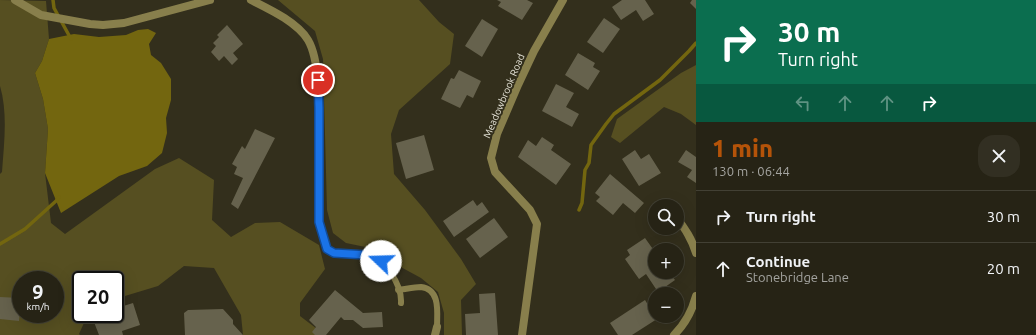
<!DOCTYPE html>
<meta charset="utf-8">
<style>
:root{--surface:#262315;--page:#322f22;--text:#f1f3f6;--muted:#a4a4a0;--line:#424034;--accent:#b45309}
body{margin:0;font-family:Ubuntu,sans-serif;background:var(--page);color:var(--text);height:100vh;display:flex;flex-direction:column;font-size:15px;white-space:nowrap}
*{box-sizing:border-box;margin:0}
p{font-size:13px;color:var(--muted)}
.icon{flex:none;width:22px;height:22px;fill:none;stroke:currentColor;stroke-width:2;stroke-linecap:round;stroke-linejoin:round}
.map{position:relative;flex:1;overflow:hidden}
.sheet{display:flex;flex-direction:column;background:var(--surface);width:340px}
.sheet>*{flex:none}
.hud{background:#0b6e4f;color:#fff;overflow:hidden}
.fabs{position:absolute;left:648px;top:199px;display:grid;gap:8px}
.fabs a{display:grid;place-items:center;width:36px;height:36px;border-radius:50%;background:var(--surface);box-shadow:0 4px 16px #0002,0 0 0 1px var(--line);font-size:20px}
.speed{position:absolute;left:12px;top:271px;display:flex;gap:8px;font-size:20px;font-weight:700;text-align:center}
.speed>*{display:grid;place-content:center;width:52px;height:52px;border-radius:50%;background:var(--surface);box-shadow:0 4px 16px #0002,0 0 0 1px var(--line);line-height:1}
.speed small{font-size:10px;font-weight:400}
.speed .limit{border:2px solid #111;border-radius:6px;background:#fff;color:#111}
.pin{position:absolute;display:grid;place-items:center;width:34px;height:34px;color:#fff;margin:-17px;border:2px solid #fff;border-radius:50%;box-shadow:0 1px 4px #0007}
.me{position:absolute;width:44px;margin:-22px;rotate:291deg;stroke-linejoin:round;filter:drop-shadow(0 0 3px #0008)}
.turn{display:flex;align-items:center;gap:14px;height:84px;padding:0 16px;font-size:18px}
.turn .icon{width:52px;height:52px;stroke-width:2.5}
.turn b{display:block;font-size:28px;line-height:34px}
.lanes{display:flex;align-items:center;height:38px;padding:0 16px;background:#0003;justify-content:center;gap:20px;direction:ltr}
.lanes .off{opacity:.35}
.round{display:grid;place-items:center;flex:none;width:42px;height:42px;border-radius:16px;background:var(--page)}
.head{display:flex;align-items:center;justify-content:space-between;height:68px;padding:0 16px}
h1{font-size:24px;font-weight:800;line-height:30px;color:var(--accent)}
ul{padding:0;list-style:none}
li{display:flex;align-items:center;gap:12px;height:52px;padding:0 16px;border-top:1px solid var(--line)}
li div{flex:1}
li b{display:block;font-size:15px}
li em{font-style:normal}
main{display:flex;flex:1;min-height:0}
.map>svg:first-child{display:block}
</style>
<main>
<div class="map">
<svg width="696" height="335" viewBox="0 0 696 335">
<rect width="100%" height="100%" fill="#332f1c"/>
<g fill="#564f21" fill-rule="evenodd">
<path d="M0 0 46 1 49 39 42 61 35 73 43 99 48 129 45 173 51 223 65 234 155 169 179 158 214 180 212 220 231 237 255 223 280 222 319 245 325 269 300 303V316L325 335H243L241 315 214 268 184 266 158 286 115 299V280H81V314H88L79 334 80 335H0V174L2 172C4 144 8 113 0 86ZM21 280H55V314H21Z"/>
<path d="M278 0H419L439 22 454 34 450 64 399 110 391 134 394 174 425 210 461 259 476 284 461 300 462 335H444V313L438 292 421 278 397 265 380 250 346 243 333 233 327 210 323 59 315 31Z"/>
<path d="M696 65V125L681 114 664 107 620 143 611 137 617 119 681 73Z"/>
</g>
<path fill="#73660f" d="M148 29 156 33 149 44 151 55 161 63 171 79V100L166 118 167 133 162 153 147 166 119 176 61 213 45 173 48 129 43 99 35 73 42 61 49 39 74 34 99 37 126 35 138 30Z"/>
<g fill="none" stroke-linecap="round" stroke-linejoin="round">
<g stroke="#73660f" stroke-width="3.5">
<path d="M53 0 54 8 71 39"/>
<path d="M579 210 582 203 585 170 589 163 591 145 606 124 614 114 660 80 689 51 696 43"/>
<path d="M0 244 25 229 56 201 59 197"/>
</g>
</g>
<g fill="#66624d">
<path d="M497 0H527L533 3 522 20 498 6 501 2Z"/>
<path d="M622 0H645L654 14 643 21 636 10 621 20 612 7Z"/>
<path d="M692 0H696V9L690 3Z"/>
<path d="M604 18 620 29 603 53 587 42Z"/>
<path d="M482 19 498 29 482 57 465 46Z"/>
<path d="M227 25 243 44 233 53 238 59 232 65 224 56 219 61 211 52 216 46 213 43 219 37 217 35Z"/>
<path d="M578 53 595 63 593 67 600 71 588 90 565 75Z"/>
<path d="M459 70 481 81 473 98 467 95 460 108 441 99 451 78 454 79Z"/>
<path d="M556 84 574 93 566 107 579 114 572 127 542 111Z"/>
<path d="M255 129 275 138 238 209 231 204 243 178 234 174 237 167 232 164 242 146 245 149Z"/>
<path d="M424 135 434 170 406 179 396 143Z"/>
<path d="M542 137 554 145 551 150 571 164 556 185 518 157 528 140 536 146Z"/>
<path d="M635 150 641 159 649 154 661 173 639 186 622 159Z"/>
<path d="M686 150 696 157V183L687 177 692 170 678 162Z"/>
<path d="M610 174 644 203 635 213 623 203 613 215 596 201 600 197 595 193Z"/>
<path d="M473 200 477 206 482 202 489 212 454 237 443 221Z"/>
<path d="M494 218 508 237 480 258 466 239Z"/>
<path d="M645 238 655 252V272H669L675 280 658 292 646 274 639 279 625 259 630 255 627 250Z"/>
<path d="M335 290 363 313 382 312 383 327 363 328 353 320H344L341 317 326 335H315L312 332 316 327 309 320Z"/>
<path d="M495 293 498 335H466L465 314 480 313 479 294Z"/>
<path d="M0 297 21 298 19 321 0 319Z"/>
<path d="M645 300 657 319 632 335H618L610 323Z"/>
<path d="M133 303 140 325 122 331 123 335H99L94 322 119 313 117 308Z"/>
<path d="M223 309 233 320V324L243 335H185L184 313 188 310Z"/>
</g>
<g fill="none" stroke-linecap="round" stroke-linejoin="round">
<g stroke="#887f4c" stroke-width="6">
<path d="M319 222 327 249C340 257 353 252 367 255 385 258 402 285 401 303"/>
<path d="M398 290C406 289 414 287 421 287 441 289 437 314 437 327"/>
</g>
<g stroke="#887f4c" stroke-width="8">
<path d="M15 0 41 15 90 24 103 25 124 23 210 0"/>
<path d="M251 0C269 9 297 22 308 40 321 62 319 113 319 140 319 167 319 195 319 222"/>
<path d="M677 218C685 229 692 239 696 253"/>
<path d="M435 335 437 327"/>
<path d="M522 335 537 224 530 210 495 172 491 158 497 134 518 85 534 51 563 0"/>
<path d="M674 335C685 324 692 311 696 296"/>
</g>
</g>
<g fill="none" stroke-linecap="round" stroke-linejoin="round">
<defs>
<path id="route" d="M318 80 319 108V222L327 249 334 253 367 255 381 261"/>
</defs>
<use href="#route" stroke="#114b97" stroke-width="10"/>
<use href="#route" stroke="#1a73e8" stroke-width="7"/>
</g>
<g text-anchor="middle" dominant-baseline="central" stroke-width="4" stroke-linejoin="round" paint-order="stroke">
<g font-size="10" fill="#e4e2d6" stroke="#332f1c">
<text transform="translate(504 96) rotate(-67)">Meadowbrook Road</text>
</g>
</g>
</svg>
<div class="fabs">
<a><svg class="icon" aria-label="search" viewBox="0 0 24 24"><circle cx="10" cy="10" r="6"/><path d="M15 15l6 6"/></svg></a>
<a>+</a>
<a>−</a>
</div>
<div class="speed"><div>9<small>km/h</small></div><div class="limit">20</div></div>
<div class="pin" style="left:318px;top:80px;background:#d93025"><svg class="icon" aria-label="arrive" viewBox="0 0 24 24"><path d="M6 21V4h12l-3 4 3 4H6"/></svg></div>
<svg class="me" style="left:381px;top:261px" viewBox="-20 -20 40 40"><circle r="19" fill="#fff"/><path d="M0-13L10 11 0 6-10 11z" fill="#1a73e8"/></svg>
</div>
<section class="sheet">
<div class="hud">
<div class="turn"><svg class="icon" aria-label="right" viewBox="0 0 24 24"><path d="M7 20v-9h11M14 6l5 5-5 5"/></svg><div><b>30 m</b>Turn right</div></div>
<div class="lanes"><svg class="icon off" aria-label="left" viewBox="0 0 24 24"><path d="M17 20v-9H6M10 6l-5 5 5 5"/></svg><svg class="icon off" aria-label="ahead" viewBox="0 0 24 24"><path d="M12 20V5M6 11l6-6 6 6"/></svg><svg class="icon off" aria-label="ahead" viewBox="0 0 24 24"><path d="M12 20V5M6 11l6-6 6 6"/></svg><svg class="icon" aria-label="right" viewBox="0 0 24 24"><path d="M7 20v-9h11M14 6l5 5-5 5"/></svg></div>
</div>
<div class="head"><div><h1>1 min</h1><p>130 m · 06:44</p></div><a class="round"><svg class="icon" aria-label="close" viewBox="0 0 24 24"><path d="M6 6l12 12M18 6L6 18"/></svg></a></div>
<ul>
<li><svg class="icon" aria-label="right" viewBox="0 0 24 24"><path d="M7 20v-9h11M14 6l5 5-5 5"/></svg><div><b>Turn right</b></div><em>30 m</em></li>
<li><svg class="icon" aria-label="ahead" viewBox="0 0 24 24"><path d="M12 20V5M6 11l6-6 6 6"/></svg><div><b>Continue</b><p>Stonebridge Lane</p></div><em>20 m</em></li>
</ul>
</section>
</main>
